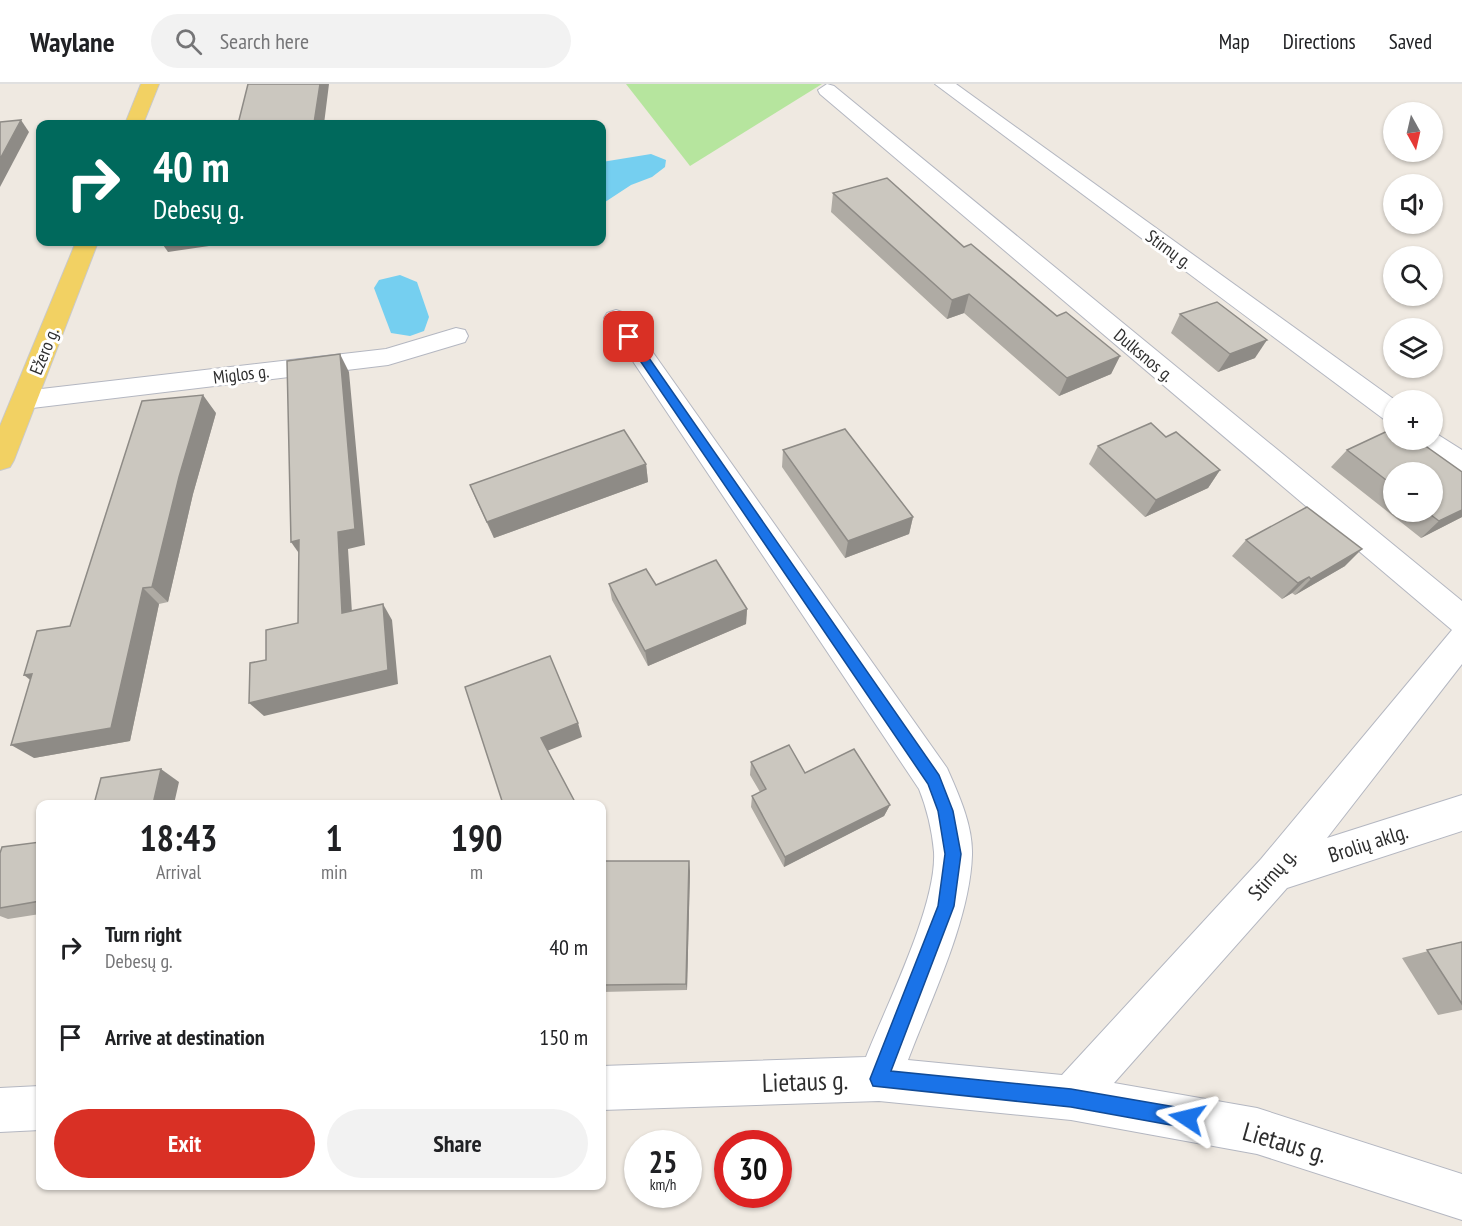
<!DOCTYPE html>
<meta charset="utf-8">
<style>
:root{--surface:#fff;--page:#f2f2f2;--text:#202124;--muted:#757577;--line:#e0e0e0;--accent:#d93025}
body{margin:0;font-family:"PT Sans Narrow",sans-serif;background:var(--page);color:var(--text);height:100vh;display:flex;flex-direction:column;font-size:22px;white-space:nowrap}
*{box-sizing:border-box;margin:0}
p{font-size:20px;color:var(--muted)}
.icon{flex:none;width:33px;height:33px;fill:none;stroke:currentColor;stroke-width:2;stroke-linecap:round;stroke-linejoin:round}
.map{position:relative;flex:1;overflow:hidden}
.side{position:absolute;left:36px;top:716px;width:570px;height:390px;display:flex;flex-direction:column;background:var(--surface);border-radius:12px;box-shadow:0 2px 4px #0004}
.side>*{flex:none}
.guide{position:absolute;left:36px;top:36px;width:570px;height:126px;border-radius:12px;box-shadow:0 2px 4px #0004;background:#00695c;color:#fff;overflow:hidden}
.needle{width:39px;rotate:172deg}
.controls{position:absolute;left:1383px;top:18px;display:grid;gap:12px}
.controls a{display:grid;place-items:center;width:60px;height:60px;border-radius:50%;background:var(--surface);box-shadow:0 2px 4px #0004;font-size:30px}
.speed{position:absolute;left:624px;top:1046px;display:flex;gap:12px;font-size:30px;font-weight:700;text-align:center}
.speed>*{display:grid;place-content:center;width:78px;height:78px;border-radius:50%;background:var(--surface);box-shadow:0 2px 4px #0004;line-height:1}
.speed small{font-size:15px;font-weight:400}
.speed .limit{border:9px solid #d22;background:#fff;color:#111}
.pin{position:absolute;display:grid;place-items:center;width:51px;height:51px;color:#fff;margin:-26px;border-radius:12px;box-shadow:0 3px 9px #0006}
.me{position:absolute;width:66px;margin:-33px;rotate:280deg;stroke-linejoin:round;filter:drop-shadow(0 0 4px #0008)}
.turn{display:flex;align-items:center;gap:21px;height:126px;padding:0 18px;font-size:27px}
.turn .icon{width:78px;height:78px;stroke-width:2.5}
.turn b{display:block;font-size:42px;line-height:51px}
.eta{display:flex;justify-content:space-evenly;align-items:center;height:102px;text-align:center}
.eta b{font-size:36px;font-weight:700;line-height:42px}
.cta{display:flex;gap:12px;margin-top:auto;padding:12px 18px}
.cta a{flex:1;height:69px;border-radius:36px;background:var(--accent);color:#fff;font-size:24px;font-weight:700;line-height:69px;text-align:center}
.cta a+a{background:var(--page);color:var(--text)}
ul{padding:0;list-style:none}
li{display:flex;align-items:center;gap:18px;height:90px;padding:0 18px}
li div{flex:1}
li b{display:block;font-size:22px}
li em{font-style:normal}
header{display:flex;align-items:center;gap:36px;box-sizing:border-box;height:84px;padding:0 30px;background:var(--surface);border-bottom:2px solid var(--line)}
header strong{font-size:28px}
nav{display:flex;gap:33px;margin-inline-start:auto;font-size:21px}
.search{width:420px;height:54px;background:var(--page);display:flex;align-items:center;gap:15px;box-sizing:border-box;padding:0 21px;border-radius:33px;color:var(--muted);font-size:22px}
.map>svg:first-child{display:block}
</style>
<header>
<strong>Waylane</strong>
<div class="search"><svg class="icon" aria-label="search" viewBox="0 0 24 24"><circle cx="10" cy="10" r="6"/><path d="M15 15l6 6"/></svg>Search here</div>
<nav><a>Map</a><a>Directions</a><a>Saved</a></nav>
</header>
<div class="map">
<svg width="1462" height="1142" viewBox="0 0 1462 1142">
<rect width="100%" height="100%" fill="#efe9e1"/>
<path fill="#b6e59e" d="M626 0H822L690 82Z"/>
<g fill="#75cff0">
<path d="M651 70 666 76 665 83 652 93 631 101 602 120V78Z"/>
<path d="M400 191 417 198 429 233 424 247 410 252 391 249 374 204 379 196Z"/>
</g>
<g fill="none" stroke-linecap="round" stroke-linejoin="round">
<defs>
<g id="minor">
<path d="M827 0 834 2 1462 517V580L1327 754 1462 711V747L1287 804 1114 999 1257 1024 1462 1090V1136L1257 1070 1071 1036 879 1017 602 1026V982L866 973C886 922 937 821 934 768 932 746 927 725 919 705L604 234 607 229 616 226 625 229 947 684C959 711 973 742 972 771 970 836 931 915 908 976L1062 991 1261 775 1452 546 820 10 818 6Z"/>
<path d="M935 0H956L1395 316 1394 338 1385 336Z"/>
<path d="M456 244 465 246 468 252 465 258 388 281 24 325 15 322 11 316 15 310 24 307 386 265Z"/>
<path d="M1432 347 1462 366V390C1447 386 1422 370 1416 356H1432Z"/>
<path d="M40 1002V1046L0 1048V1004Z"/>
</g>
<g id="major">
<path d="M141 0H159L143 40H125Z"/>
<path d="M76 158H98L14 376 10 383 0 386V342Z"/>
</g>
</defs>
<use href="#minor" stroke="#b4b7c1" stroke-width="2"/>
<use href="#major" stroke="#c9c9c9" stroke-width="2"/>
<use href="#minor" fill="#fff" fill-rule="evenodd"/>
<use href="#major" fill="#f2d163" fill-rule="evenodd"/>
</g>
<g fill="#afaba4" fill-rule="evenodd">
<path d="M833 109 964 163 1057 232 1120 272 1111 290 1059 312 964 229 947 235 831 128Z"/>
<path d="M1180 230 1255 274 1218 288 1171 249Z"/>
<path d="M216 329 193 410 168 518 159 520 130 657 34 674 30 596 24 591 70 542Z"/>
<path d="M1166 353 1220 386 1208 404 1145 433 1089 380 1098 362Z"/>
<path d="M783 366 913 433 909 450 845 474 782 383Z"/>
<path d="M1347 366 1462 388V433L1421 454 1331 383ZM1394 388 1432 428H1394Z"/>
<path d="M646 380 648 398 494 454 477 418 470 401Z"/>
<path d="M1246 456 1345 482 1295 511 1292 509 1282 515 1232 472Z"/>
<path d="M609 500 656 501 747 525 746 540 648 582 612 516Z"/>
<path d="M751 678 805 689 890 721 884 732 784 783 751 723 752 712 760 708 750 691Z"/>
<path d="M40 758V830L8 835 0 832V769Z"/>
<path d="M602 769 605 777 690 787 687 906 602 908Z"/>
<path d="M1462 858V926L1438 931 1402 874Z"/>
</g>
<g fill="#8e8b86">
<path d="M320 0H329L324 40H302Z"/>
<path d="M21 36 29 48 0 103V75Z"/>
<path d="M161 158H209V162L168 168Z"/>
<path d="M969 210 964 229 947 235 952 216Z"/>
<path d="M1267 256 1255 274 1218 288 1230 270Z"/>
<path d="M340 270 349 288 365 461 348 465 353 545 342 529 338 448Z"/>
<path d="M1120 272 1111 290 1059 312 1067 294Z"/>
<path d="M203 311 216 329 193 410 168 518 152 503 179 393Z"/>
<path d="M646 380 648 398 494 454 487 438Z"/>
<path d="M1220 386 1208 404 1145 433 1156 416Z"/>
<path d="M1462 426V433L1421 454 1439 437Z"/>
<path d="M913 433 909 450 845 474 848 457Z"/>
<path d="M299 456 303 475 291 458Z"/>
<path d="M1362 465 1345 482 1295 511 1311 495Z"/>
<path d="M1309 493 1292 509 1282 515 1298 499Z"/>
<path d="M143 504 159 520 130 657 34 674 11 661Z"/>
<path d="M383 520 392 536 398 600 264 632 249 619Z"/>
<path d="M747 525 746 540 648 582 645 567Z"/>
<path d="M32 590 45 606 24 591Z"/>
<path d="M578 639 582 653 547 667 541 654Z"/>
<path d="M161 685 179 698 174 720H153Z"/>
<path d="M890 721 884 732 784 783 785 773Z"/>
<path d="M689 777 690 787 687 906 686 900Z"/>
</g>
<g fill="#cbc7bf" stroke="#8e8b86" stroke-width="1.5">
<path d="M248 0H320L314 39 302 40H238Z"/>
<path d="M21 36 0 75V38Z"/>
<path d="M887 94 964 163 971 160 1057 232 1066 228 1120 272 1067 294 969 210 952 216 833 109Z"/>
<path d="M1217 218 1267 256 1230 270 1180 230Z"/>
<path d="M340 270 355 445 338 448 342 529 383 520 388 586 249 619 250 579 266 576V546L298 539 299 456 291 458 287 277Z"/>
<path d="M203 311 179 393 152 503 143 504 111 644 11 661 32 590 24 591 37 547 70 542 142 317Z"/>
<path d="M1151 339 1166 353 1176 348 1220 386 1156 416 1098 362Z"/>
<path d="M1394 344V356H1417L1462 388V426L1439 437 1427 428H1432V388H1394V402L1347 366Z"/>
<path d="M845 345 913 433 848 457 783 366Z"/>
<path d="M624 346 646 380 487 438 470 401Z"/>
<path d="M1307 423 1362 465 1311 495 1309 493 1298 499 1246 456Z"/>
<path d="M716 476 747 525 645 567 609 500 646 485 656 501Z"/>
<path d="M550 572 578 639 541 654 576 720H503L465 603Z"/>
<path d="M789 661 805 689 854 665 890 721 785 773 752 712 766 705 751 678Z"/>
<path d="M161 685 153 720H94L101 694Z"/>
<path d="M40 758V817L0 824V769L2 763Z"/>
<path d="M602 769 605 777H689L686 900 602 901Z"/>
<path d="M1462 858V920L1427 866Z"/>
</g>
<path fill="#1a73e8" stroke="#114b97" stroke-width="1.5" d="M626 251H633L939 691 953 727 961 770 954 822 891 987 1071 1005 1187 1025 1194 1028 1197 1034 1194 1041 1187 1044 1071 1023 873 1002 870 995 938 822 945 770 938 727 928 700 626 256Z"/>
<g text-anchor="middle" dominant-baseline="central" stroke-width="6" stroke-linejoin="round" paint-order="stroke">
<g font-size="18" fill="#2e2e2e" stroke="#fff">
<text transform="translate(1169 165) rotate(36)">Stirnų g.</text>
<text transform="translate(44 267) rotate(-68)">Ežero g.</text>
<text transform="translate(1144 271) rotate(40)">Dulksnos g.</text>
<text transform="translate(241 290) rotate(-7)">Miglos g.</text>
</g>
<g font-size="21" fill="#2e2e2e" stroke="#fff">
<text transform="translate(1368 759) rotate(-18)">Brolių aklg.</text>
<text transform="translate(1272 790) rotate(-49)">Stirnų g.</text>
</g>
<g font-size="26" fill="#2e2e2e" stroke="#fff">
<text transform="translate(805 997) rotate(-2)">Lietaus g.</text>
<text transform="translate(1285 1058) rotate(16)">Lietaus g.</text>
</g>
</g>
</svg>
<div class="controls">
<a><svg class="needle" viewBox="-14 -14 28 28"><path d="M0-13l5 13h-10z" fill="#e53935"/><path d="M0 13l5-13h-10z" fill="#757577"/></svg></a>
<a><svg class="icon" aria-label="sound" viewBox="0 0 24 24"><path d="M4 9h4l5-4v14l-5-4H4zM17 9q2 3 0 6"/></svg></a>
<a><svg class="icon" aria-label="search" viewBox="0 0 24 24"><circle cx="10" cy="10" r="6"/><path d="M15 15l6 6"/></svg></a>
<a><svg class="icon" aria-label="layers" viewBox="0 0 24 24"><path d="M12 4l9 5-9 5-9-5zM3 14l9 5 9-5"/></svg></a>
<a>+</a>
<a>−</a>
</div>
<div class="speed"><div>25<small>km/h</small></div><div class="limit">30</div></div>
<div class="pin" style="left:629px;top:253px;background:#d93025"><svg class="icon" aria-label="arrive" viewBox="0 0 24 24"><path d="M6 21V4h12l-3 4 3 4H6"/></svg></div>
<svg class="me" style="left:1187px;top:1034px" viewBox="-20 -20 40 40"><path d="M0-17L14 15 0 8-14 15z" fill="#1a73e8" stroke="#fff" stroke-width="4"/></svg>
<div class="guide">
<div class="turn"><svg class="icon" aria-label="right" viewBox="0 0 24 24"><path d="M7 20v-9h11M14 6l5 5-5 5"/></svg><div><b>40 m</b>Debesų g.</div></div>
</div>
<section class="side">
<div class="eta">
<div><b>18:43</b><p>Arrival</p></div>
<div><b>1</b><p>min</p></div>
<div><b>190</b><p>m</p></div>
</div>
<ul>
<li><svg class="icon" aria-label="right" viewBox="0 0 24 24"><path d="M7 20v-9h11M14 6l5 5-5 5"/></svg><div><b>Turn right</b><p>Debesų g.</p></div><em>40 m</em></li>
<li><svg class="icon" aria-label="arrive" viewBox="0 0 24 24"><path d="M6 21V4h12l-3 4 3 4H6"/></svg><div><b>Arrive at destination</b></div><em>150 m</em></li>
</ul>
<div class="cta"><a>Exit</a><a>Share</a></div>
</section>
</div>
